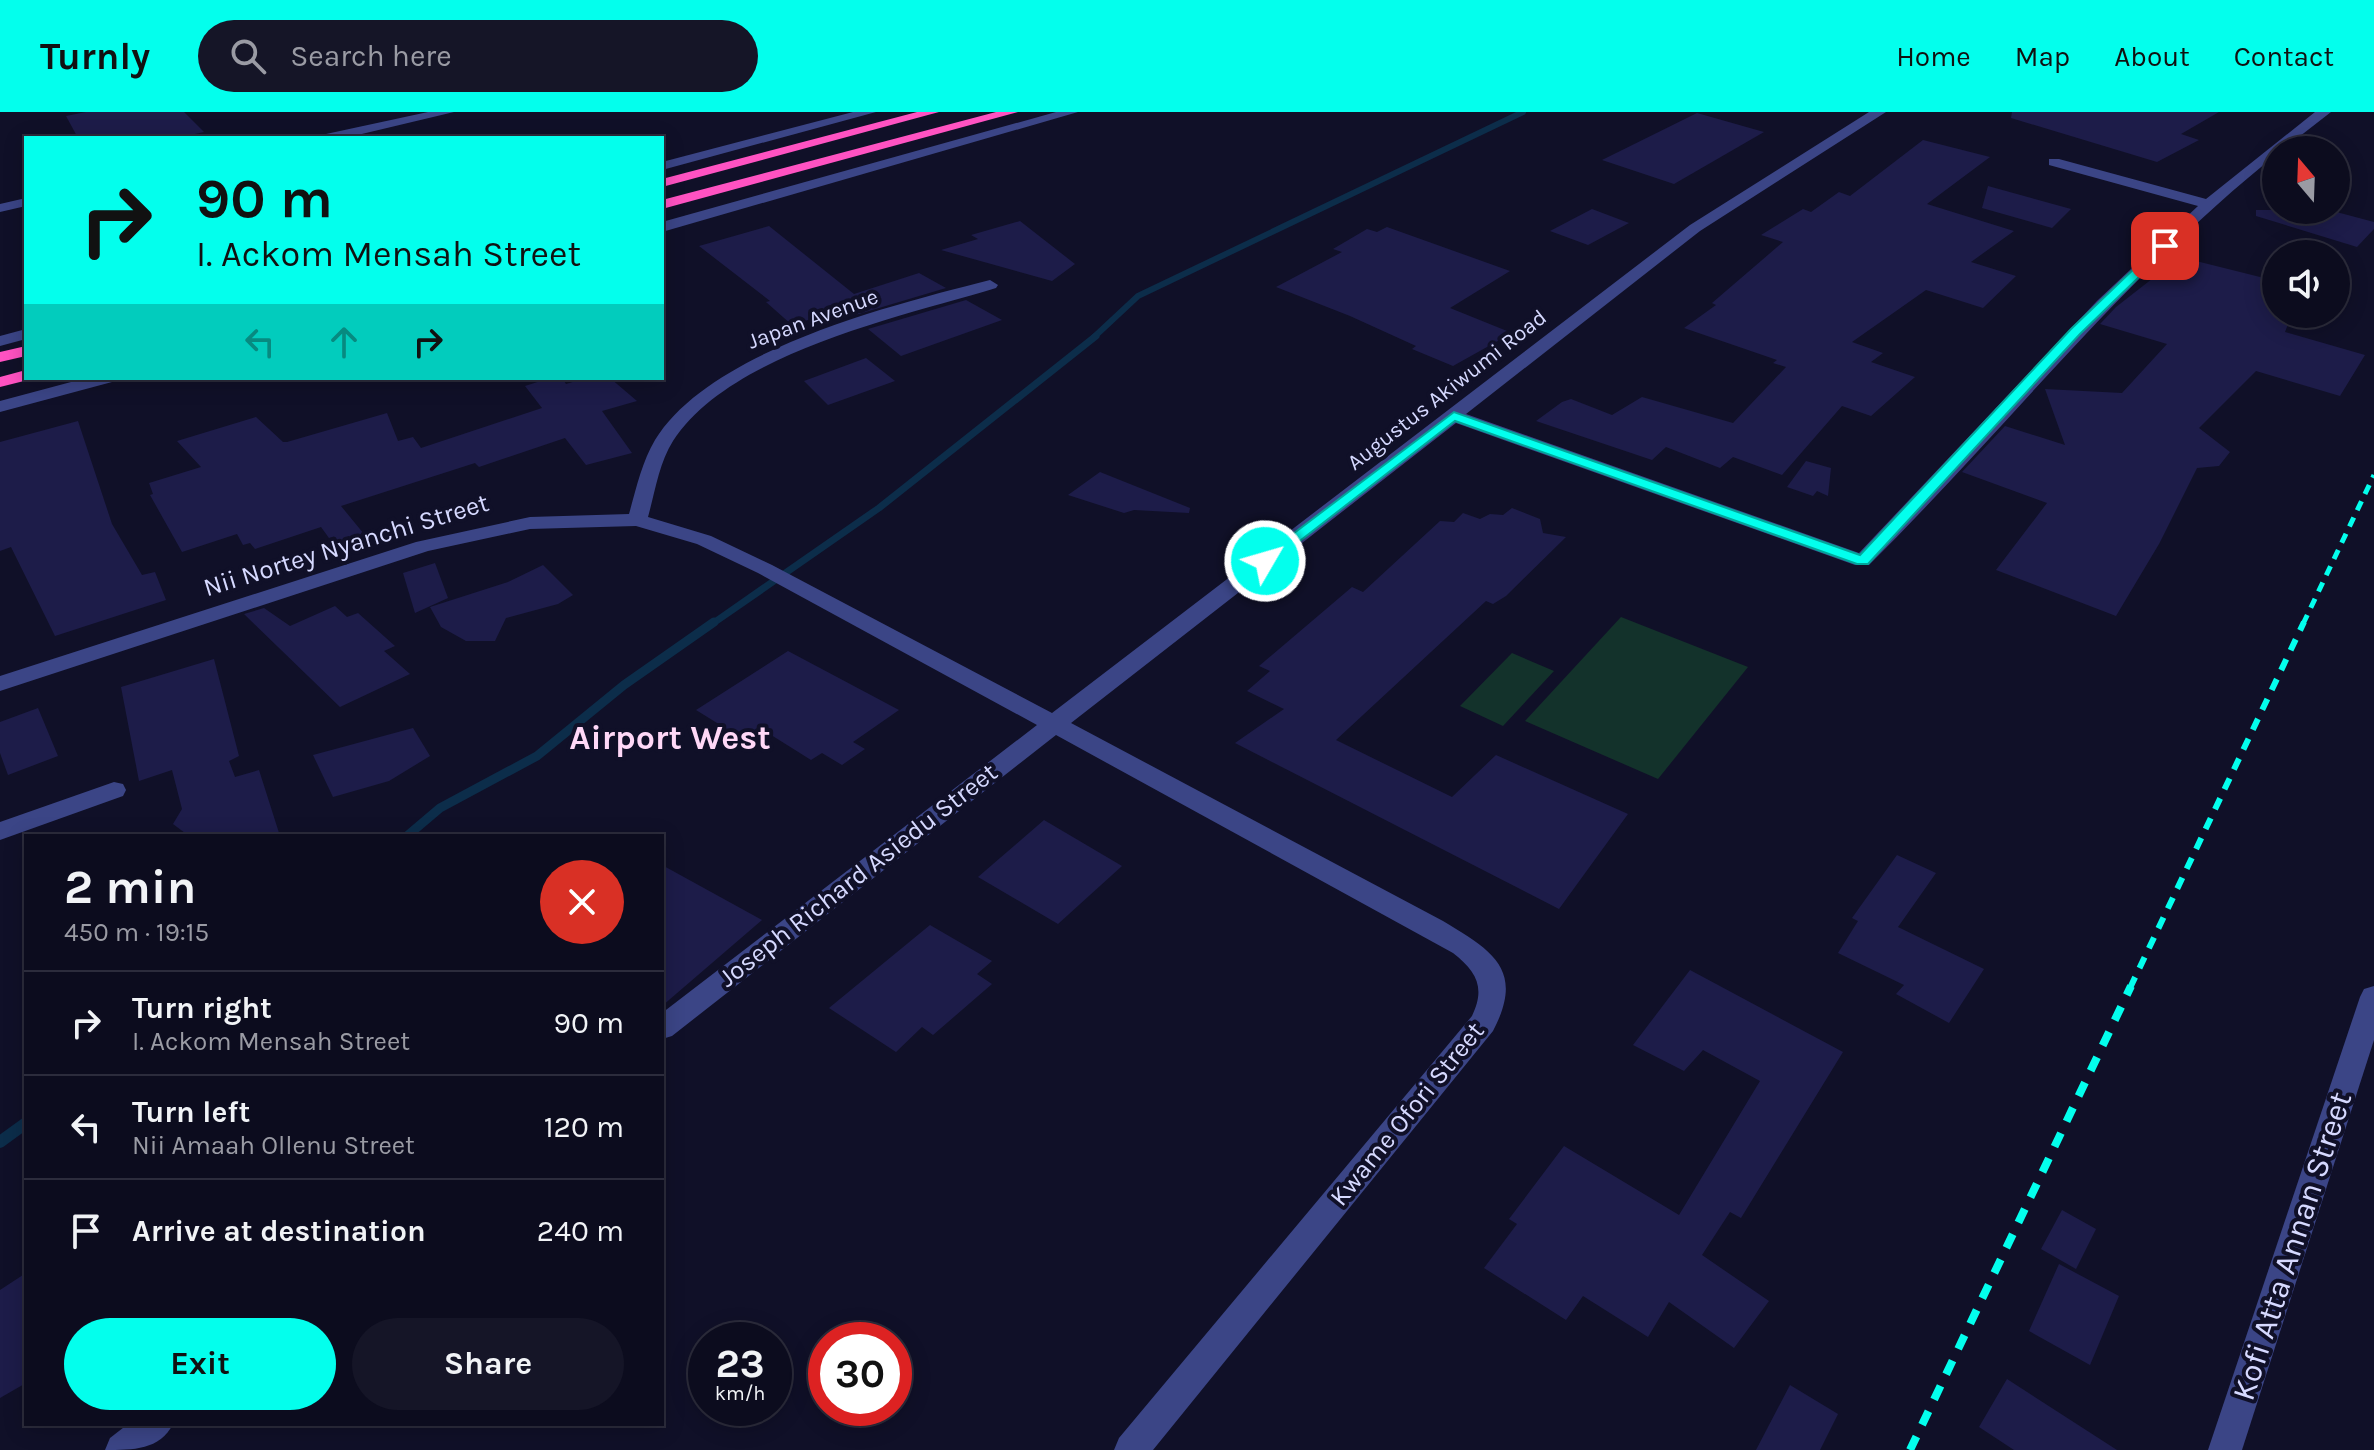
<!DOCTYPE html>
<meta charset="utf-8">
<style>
:root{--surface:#0c0c1e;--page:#151527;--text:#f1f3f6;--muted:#9a9ba4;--line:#2c2c3c;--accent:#03ffed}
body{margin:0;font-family:Karla,sans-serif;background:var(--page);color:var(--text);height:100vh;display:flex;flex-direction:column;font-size:30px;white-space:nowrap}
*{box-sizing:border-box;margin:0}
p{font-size:26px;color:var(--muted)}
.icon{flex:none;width:44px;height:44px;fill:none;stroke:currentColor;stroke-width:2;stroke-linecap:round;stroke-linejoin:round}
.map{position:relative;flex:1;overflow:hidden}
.side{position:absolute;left:24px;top:722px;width:640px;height:592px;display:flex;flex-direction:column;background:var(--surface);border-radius:0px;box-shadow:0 4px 20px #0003,0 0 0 2px var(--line)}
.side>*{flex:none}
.hud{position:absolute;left:24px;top:24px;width:640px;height:244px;border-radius:0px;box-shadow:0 4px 20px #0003,0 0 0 2px var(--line);background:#03ffed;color:#111;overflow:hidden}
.needle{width:52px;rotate:341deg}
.fabs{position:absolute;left:2262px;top:24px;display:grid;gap:16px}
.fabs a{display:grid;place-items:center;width:88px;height:88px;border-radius:50%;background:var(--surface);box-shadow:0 4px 20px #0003,0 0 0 2px var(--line);font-size:40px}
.speed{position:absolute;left:688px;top:1210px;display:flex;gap:16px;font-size:40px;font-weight:700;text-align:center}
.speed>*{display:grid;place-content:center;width:104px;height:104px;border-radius:50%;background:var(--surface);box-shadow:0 4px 20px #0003,0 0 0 2px var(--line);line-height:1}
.speed small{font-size:20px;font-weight:400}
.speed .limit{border:12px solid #d22;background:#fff;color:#111}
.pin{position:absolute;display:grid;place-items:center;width:68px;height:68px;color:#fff;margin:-34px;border-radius:16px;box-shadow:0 4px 12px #0006}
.me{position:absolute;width:88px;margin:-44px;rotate:52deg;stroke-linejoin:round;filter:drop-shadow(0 0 6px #0008)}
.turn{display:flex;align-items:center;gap:28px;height:168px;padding:0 40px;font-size:36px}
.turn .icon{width:104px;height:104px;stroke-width:2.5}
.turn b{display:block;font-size:56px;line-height:68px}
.lanes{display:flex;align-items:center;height:76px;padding:0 40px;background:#0003;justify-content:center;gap:40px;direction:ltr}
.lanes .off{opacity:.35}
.round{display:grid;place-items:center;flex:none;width:84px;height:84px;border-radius:42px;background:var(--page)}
.summary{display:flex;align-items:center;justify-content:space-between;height:136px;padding:0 40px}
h1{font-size:48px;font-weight:700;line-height:60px}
.action{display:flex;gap:16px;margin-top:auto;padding:16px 40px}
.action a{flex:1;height:92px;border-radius:48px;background:var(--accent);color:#111;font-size:32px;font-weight:700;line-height:92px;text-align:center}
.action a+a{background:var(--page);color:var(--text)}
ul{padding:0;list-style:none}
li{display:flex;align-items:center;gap:24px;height:104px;padding:0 40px;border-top:2px solid var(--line)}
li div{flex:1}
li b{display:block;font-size:30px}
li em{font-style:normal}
header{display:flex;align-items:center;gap:48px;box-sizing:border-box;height:112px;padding:0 40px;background:var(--accent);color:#111}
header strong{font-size:38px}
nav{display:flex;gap:44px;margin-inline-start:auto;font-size:28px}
.search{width:560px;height:72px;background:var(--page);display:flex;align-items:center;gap:20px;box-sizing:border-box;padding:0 28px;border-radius:44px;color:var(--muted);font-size:30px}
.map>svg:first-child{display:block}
</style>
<header>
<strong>Turnly</strong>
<div class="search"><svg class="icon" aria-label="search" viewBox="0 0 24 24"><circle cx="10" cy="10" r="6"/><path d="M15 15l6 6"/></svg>Search here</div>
<nav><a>Home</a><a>Map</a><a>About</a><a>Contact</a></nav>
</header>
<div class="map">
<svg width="2374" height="1338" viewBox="0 0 2374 1338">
<rect width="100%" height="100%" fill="#101028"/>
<g fill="#13322b">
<path d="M1621 505 1748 555 1658 667 1525 609Z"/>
<path d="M1512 541 1554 559 1503 614 1460 594Z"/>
</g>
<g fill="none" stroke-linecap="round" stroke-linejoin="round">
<path stroke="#0c2d4a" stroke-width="6" d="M1093 226 1138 184 1523 0"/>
<path stroke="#0c2d4a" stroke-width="7" d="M712 512 879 396 1096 224"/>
<path stroke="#0c2d4a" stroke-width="9" d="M407 724 440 696 537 644 624 573 714 510"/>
<path stroke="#0c2d4a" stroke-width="12" d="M0 1030 26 1011"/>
</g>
<g fill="#1d1c49">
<path d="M86 0H184L204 20 177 26H78L66 4Z"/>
<path d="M2012 0H2219L2181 22 2199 28 2157 50 2011 6Z"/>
<path d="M1697 1 1764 20 1674 72 1602 48Z"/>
<path d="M1923 28 1990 45 1927 92 2014 119 1971 150 2016 164 1983 196 1926 178 1852 230 1883 241 1871 250 1915 265 1871 304 1842 294 1782 363 1733 345 1720 356 1666 335 1652 348 1536 309 1562 290 1571 287 1612 303 1642 285 1733 311 1786 255 1773 251 1777 248 1684 216 1716 193 1712 191 1783 130 1761 123 1803 97 1811 100 1839 80 1850 84Z"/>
<path d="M1988 74 2071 97 2052 116 1982 96Z"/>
<path d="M1592 97 1629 111 1588 133 1550 119Z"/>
<path d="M2256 98H2329L2374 110V117L2357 135 2256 104Z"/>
<path d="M1020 109 1075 152 1052 169 941 138 978 127 971 123Z"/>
<path d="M769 114 854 182 919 161 946 176 852 204 843 197 792 213 766 190 770 189 699 134Z"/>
<path d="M1387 115 1510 159 1450 196 1512 221 1453 254 1412 237 1416 234 1350 204 1276 175 1342 140 1333 137 1367 117 1377 120Z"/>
<path d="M2180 145 2276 169V202H2292L2285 220 2365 243 2340 284 2256 259 2199 316 2230 340 2219 354 2197 356 2159 432 2116 504 1996 458 2047 391 1962 360 2005 314 2065 333 2045 277 2122 281 2167 232 2100 212 2116 195Z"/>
<path d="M966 188 1002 208 901 244 868 217Z"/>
<path d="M866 246 895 269 828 293 804 269Z"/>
<path d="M550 266H562L566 272 586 266H610L637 289 602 299 632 341 586 353 565 326 479 355 475 351 341 394 373 433 342 444 321 415 255 437 250 431 243 433 237 422 182 440 150 383 153 382 149 371 201 355 177 329 256 305 283 330H287L387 301 398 329 413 325 421 336 542 296 525 274Z"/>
<path d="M78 309 112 412 142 463 155 460 166 488 55 524 11 435 0 439V330Z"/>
<path d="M1806 349 1831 356 1828 384 1817 379 1813 384 1787 375Z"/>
<path d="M1100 360 1190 396 1189 401 1134 398 1124 401 1068 383Z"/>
<path d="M1512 396 1540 407 1543 421 1566 425 1506 484 1493 492 1486 489 1336 628 1452 685 1496 643 1628 702 1559 797 1235 631 1284 597 1247 579 1270 559 1259 554 1352 475 1363 480 1440 409 1454 410 1463 401 1480 407 1490 402 1503 403Z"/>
<path d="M435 451 448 486 415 501 403 461Z"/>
<path d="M543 453 573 483 558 492 506 506 495 529H466L441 515 430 495 508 470Z"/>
<path d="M335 494 347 505 358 501 395 534 384 539 410 562 340 595 244 502 264 496 290 514Z"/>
<path d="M788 539 899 598 853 630 865 637 842 653 822 641 811 648 760 616 743 627 696 598Z"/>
<path d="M214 547 239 644 229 649 235 665 259 658 280 724H189L173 712 182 697 172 658 139 669 121 575Z"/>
<path d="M38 596 58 644 8 663 0 641V610Z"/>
<path d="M413 616 430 644 389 669 333 685 313 643Z"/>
<path d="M1044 708 1122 754 1058 812 978 765Z"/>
<path d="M1897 743 1936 761 1898 815 1984 857 1949 911 1896 882 1904 873 1838 841 1858 809 1852 806Z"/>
<path d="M662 753 762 808 662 894Z"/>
<path d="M930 813 992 849 977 862 992 872 933 923 922 915 896 940 829 896Z"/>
<path d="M1690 858 1843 940 1741 1106 1730 1100 1702 1143 1769 1189 1734 1236 1669 1190 1648 1225 1583 1184 1566 1208 1484 1156 1517 1112 1509 1107 1564 1034 1679 1103 1760 969 1703 938 1684 959 1633 933Z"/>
<path d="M2062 1098 2096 1117 2076 1157 2041 1137Z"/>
<path d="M2059 1152 2119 1184 2090 1253 2029 1219Z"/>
<path d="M26 1161V1271L0 1286V1178Z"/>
<path d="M2007 1267 2117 1338H2014L1979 1315Z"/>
<path d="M1790 1273 1838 1302 1820 1338H1756Z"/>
</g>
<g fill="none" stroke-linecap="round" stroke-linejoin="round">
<g fill="#3b4586" fill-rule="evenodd">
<path d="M428 0H454L345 26H319L326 22Z"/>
<path d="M853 0H876L662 58V50Z"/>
<path d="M1056 0H1078L662 120V110Z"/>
<path d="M1869 0H1886L1700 119 1466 302 1859 441 2097 189 2198 94 2049 53V47H2059L2206 87 2315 0H2331L2282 38H2276V43C2124 164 2006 317 1869 453H1855L1456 311 1071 611 1443 809C1493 839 1525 858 1493 919L1153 1338H1114L1119 1326 1472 904C1486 875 1476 859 1453 841L1056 623 672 924 662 927V901L1037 613 758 461 697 432 636 414 530 417 428 439 0 579V564L416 430 530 405 629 402C636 377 642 350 655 328 710 238 892 193 990 168L998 173 996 176C900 205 730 241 673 329 659 351 655 380 648 405L711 424 772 453 1052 601 1690 113Z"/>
<path d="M26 86V94L0 100V92Z"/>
<path d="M26 217V227L0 234V224Z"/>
<path d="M86 266H115L112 270 0 300V289Z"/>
<path d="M114 670 123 672 126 678 123 684 0 728V710Z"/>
<path d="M2374 874V928L2242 1338H2208L2360 885 2364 877Z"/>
<path d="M128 1312H173C160 1338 133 1338 105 1338L110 1326Z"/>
</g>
<g fill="#ff52c2" fill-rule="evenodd">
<path d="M917 0H939L662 75V67Z"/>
<path d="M996 0H1018L662 97V88Z"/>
<path d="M26 234V244L0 250V240Z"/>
<path d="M26 258V266L32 267 0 275V265Z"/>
</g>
<path stroke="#03ffed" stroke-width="5" stroke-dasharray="10 8" stroke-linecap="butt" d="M2303 512 2374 363"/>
<path stroke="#03ffed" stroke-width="6" stroke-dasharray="12 10" stroke-linecap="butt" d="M2130 876 2304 510"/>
<path stroke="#03ffed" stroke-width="8" stroke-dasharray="15 13" stroke-linecap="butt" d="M1910 1338 2131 874"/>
</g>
<path fill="#03ffed" stroke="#02a69a" stroke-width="2" d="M2161 131 2171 134 2080 222 1868 452H1857L1455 309 1270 452 1265 454 1257 449 1454 300 1860 443 2071 217Z"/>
<g text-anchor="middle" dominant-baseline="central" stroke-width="8" stroke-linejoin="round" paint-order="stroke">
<g font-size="22" fill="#d6d9ff" stroke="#101028">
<text transform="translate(813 207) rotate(-20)">Japan Avenue</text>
<text transform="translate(1447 278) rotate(-38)">Augustus Akiwumi Road</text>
</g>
<g font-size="26" fill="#d6d9ff" stroke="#101028">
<text transform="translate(346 433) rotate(-17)">Nii Nortey Nyanchi Street</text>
<text transform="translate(858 763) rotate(-38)">Joseph Richard Asiedu Street</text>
<text transform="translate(1407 1002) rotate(-51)">Kwame Ofori Street</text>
</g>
<g font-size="32" fill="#d6d9ff" stroke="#101028">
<text transform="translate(2292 1134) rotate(-72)">Kofi Atta Annan Street</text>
</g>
<g font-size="34" font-weight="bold" fill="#ffd8f7" stroke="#101028">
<text x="670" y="626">Airport West</text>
</g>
</g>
</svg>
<div class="fabs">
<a><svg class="needle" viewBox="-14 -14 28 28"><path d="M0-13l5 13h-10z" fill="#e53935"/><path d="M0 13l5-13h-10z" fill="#9a9ba4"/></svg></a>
<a><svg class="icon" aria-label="sound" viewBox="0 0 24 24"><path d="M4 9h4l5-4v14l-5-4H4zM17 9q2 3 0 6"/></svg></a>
</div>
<div class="speed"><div>23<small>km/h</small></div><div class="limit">30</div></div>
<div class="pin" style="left:2165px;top:134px;background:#d93025"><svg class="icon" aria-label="arrive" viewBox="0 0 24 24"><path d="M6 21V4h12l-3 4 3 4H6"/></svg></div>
<svg class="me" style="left:1265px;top:449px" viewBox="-20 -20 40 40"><circle r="17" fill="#03ffed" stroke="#fff" stroke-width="3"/><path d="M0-11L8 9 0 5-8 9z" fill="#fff"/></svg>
<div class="hud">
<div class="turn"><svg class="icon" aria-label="right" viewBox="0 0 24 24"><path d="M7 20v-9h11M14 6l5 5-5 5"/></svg><div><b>90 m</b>I. Ackom Mensah Street</div></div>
<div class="lanes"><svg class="icon off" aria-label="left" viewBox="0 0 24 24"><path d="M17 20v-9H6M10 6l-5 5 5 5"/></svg><svg class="icon off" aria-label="ahead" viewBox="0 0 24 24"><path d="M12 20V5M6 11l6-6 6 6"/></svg><svg class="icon" aria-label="right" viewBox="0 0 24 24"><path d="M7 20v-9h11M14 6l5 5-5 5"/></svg></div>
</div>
<section class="side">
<div class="summary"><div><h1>2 min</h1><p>450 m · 19:15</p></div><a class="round" style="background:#d93025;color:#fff"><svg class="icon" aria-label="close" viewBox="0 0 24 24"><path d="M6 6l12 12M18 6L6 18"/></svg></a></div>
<ul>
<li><svg class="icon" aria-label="right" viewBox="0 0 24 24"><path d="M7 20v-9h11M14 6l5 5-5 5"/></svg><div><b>Turn right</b><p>I. Ackom Mensah Street</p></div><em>90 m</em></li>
<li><svg class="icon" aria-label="left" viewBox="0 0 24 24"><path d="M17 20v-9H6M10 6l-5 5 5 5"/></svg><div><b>Turn left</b><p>Nii Amaah Ollenu Street</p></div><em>120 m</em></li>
<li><svg class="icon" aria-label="arrive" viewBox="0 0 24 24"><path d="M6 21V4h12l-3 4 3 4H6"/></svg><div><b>Arrive at destination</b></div><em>240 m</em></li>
</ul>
<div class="action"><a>Exit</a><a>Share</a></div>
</section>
</div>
